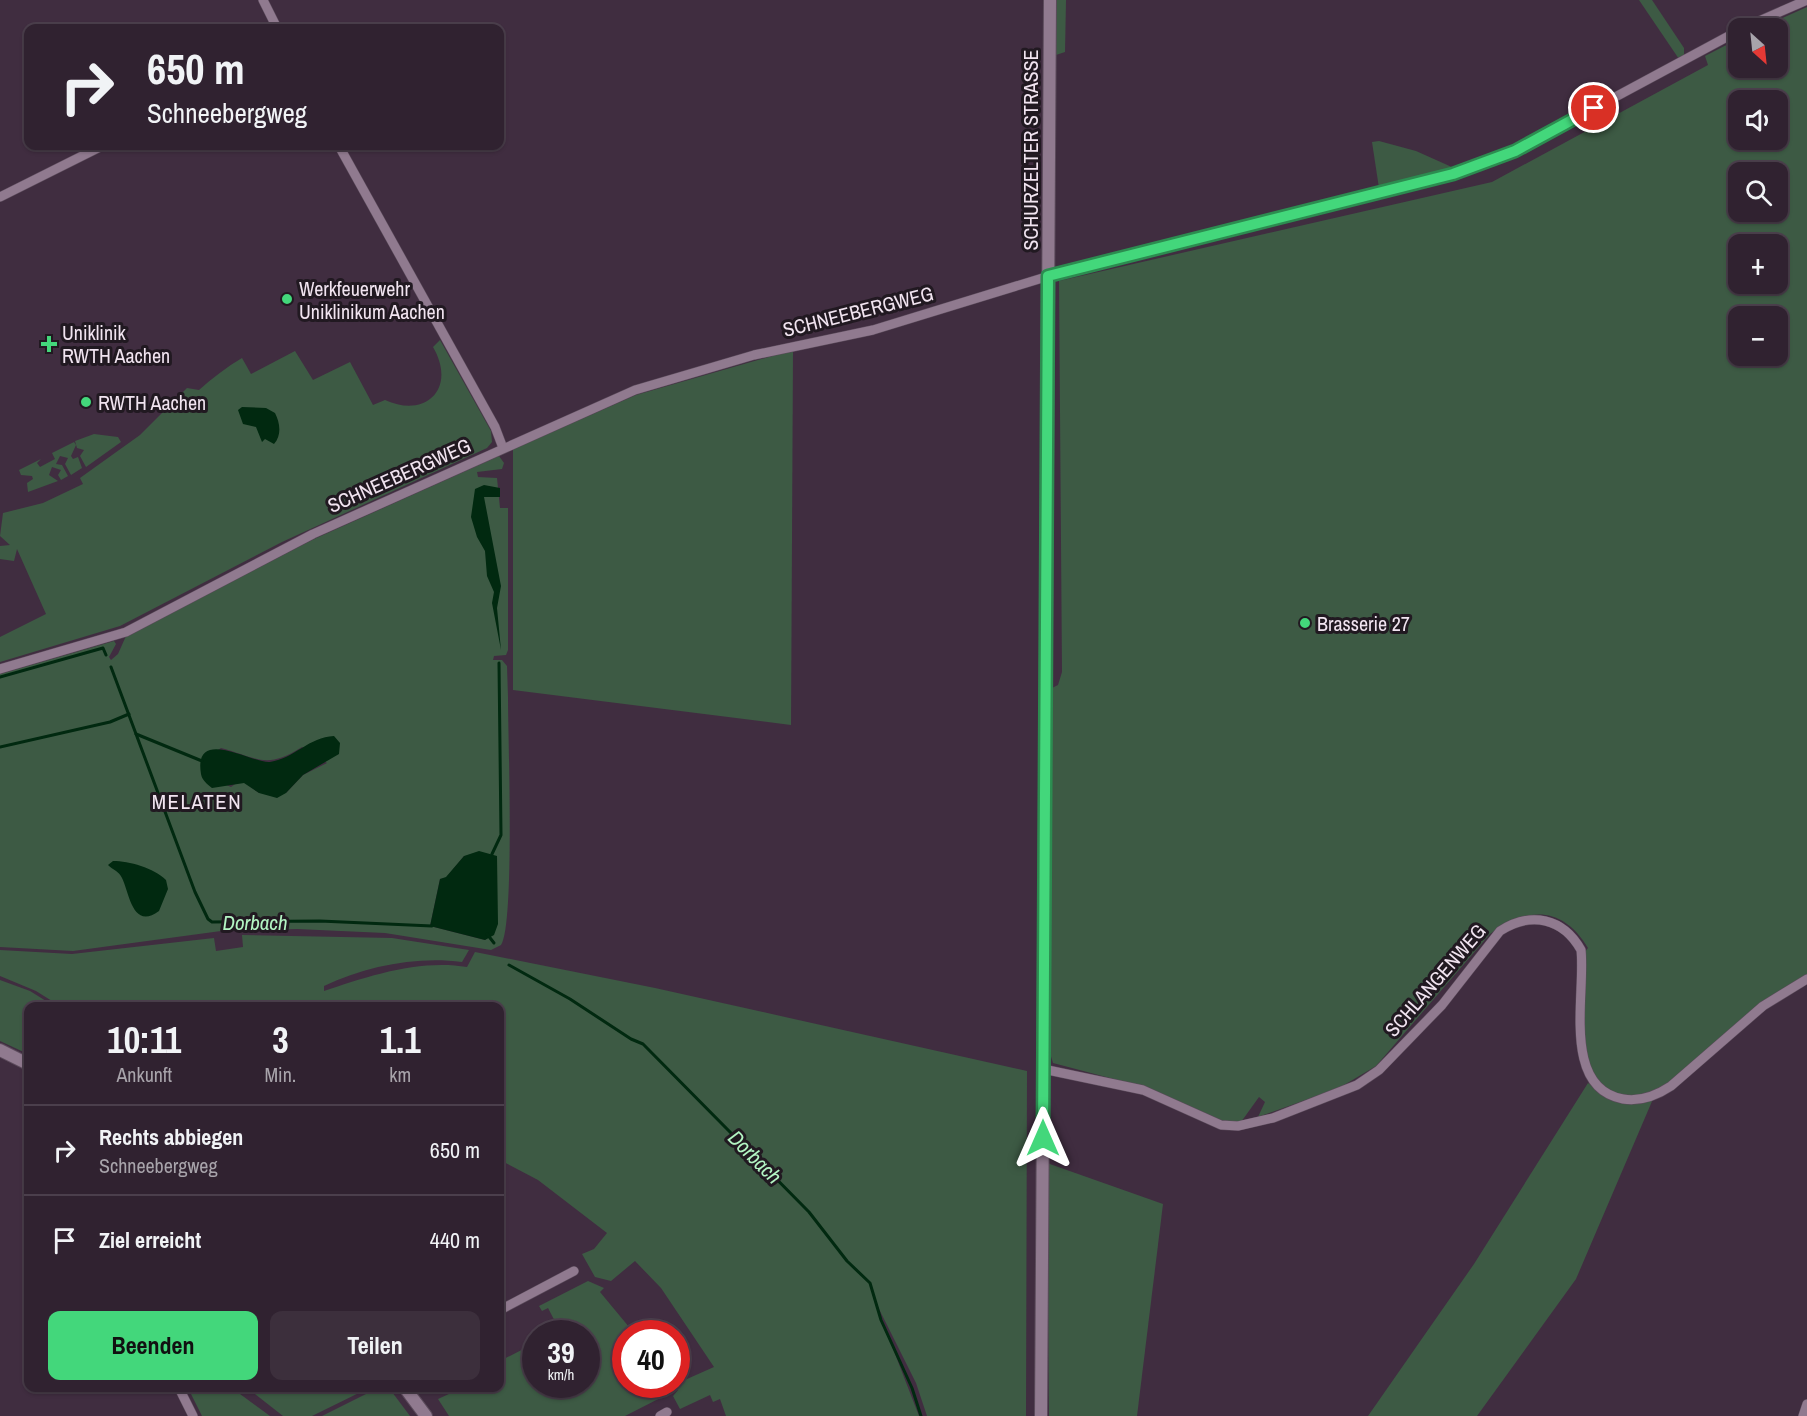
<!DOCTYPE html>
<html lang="de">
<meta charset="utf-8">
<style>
:root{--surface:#302230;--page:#3c2f3c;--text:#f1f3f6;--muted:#a8a4ab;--line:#4b3f4c;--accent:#43d77b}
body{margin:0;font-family:"Archivo Narrow",sans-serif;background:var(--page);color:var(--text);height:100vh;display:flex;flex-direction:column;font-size:22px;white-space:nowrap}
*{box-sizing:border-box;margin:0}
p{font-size:20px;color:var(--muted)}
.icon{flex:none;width:33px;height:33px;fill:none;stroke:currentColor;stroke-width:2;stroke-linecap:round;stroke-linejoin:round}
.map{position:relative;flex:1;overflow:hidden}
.drawer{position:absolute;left:24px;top:1002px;width:480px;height:390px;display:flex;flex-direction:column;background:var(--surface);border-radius:12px;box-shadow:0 2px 4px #0004,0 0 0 2px var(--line)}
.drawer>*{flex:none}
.guide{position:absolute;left:24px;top:24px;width:480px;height:126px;border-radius:12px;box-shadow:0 2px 4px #0004,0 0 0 2px var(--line);background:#302230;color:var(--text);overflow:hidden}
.needle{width:39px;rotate:153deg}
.controls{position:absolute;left:1728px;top:18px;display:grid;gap:12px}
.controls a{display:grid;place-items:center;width:60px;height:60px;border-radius:12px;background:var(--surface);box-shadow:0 2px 4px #0004,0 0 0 2px var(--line);font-size:30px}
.speed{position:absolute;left:522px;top:1320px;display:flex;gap:12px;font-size:30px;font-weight:700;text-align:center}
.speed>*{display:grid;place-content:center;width:78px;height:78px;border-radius:50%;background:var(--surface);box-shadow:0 2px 4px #0004,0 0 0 2px var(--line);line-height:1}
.speed small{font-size:15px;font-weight:400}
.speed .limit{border:9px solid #d22;background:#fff;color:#111}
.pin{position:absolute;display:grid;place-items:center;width:51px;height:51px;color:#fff;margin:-26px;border:3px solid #fff;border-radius:50%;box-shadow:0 2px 6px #0007}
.me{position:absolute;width:66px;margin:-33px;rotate:0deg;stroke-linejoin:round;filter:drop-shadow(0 0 4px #0008)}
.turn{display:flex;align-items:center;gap:21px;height:126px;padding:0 24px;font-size:27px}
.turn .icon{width:78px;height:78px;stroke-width:2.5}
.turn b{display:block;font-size:42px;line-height:51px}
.eta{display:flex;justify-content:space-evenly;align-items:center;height:102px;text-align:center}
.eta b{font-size:36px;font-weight:700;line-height:42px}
.cta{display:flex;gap:12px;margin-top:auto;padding:12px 24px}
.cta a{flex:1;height:69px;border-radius:12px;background:var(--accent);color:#111;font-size:24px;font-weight:700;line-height:69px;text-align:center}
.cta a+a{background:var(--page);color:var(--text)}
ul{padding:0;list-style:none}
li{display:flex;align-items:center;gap:18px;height:90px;padding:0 24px;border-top:2px solid var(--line)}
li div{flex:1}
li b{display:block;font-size:22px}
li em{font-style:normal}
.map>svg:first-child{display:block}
</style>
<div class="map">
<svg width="1807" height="1416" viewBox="0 0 1807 1416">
<rect width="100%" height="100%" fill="#402d40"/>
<g fill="#3d5a44" fill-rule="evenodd">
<path d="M1055 0H1066L1065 52 1056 55Z"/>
<path d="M1639 0H1652L1684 48V57L1679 59Z"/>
<path d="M1807 7V976L1671 1083 1642 1097 1619 1095 1600 1086 1585 1059 1584 953 1588 948C1562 905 1527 907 1490 934L1376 1066 1339 1088 1258 1117 1265 1102 1259 1097 1241 1122 1214 1120 1144 1087 1053 1063 1049 1050 1050 689 1058 685 1062 672 1059 281 1492 182 1708 65 1705 56 1738 39V68H1778V28H1760ZM1738 100H1778V140H1738ZM1738 172H1778V212H1738ZM1738 244H1778V284H1738ZM1738 316H1778V356H1738Z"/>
<path d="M1379 141 1416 151 1454 168 1379 188 1372 142Z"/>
<path d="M440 340 491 431 492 442 487 448 282 542 120 626 0 662V637L46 614 17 549 14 561 0 559V546L10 545 0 536 3 513 43 503 83 484 80 478 140 435 187 388 199 390C212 378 227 367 242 358L251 374 295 351 313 380 350 362 373 405 385 400C426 419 457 388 433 347Z"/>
<path d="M793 350 791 725 513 690V449L636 395Z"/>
<path d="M94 434 118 437 121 442 86 467 80 456 84 450 77 448 75 441Z"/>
<path d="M74 442 76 445 71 456 73 459 78 457 82 468 71 475 65 464 68 458 60 456 56 464 62 465 68 476 61 480 58 475 61 470 52 467 49 475 58 481 28 492 27 483 33 479 32 476 21 475 19 470 41 459 37 463 40 467 55 459 52 453Z"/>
<path d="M499 456 504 463 502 469 477 472 478 477 497 478 500 508H508V650L506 655 494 656 493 660H502L507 666 508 697C508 735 515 925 501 945L491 950 385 933 297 929 221 931 73 951 0 947V674L114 641 116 644 109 657 111 660 118 654 126 636 312 540ZM302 747 327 763 303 775 286 793H259L245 783 238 782 231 787 201 774 202 760 221 748C258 758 266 770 302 747ZM464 856 491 935 485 940 430 926 440 879 446 878Z"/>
<path d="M242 935 392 938 469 950 462 962C417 956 366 966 324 986V991C368 976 420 959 467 967L475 952 655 988 1027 1071 1026 1416H927L916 1383 873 1297 919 1416H726L720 1399 713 1402 710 1395 680 1409 673 1396 678 1390V1383L714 1367 661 1288 635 1261 611 1281 595 1277 582 1254 594 1249 607 1233 538 1180 500 1160V1006H60L36 991 0 976V950L72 954 214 938 216 951 243 947Z"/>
<path d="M0 980 30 991 54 1006H28V1054L0 1041Z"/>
<path d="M1588 1083 1603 1094 1653 1099 1576 1279 1477 1416H1368L1474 1264Z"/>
<path d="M1047 1163 1163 1204 1137 1416H1049Z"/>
<path d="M588 1281 604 1288 600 1292 634 1333 626 1334V1384L669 1385 670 1393 625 1416H449L438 1399 451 1393 449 1388H500V1361L535 1343 536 1384H586V1334L561 1333 548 1308 542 1311 539 1306Z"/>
<path d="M188 1388H218L220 1393 240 1394 270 1416H202Z"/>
<path d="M251 1388H369L312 1416H283L251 1391Z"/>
<path d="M378 1388H389L410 1416H322Z"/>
</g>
<g fill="#012910">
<path d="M242 407 266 408 275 413C280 423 282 435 274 444L265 439 262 442 256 427 243 424 238 410Z"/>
<path d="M484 485 500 488V497H484L501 586 497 608 501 650 492 603 494 592 487 576 485 551 477 537 471 517 475 489Z"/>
<path d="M334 736 340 743 339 754 303 775 286 793 277 798 259 793 244 783 212 788C207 784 202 780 201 774 193 725 253 764 270 762 295 758 309 737 334 736Z"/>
<path d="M479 851 497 856 498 924 494 935 485 940 430 926 440 879 446 877 464 856Z"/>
<path d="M113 861C129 861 154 868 166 880L168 889 159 911C132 931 129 891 122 878 119 871 113 870 108 865Z"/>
</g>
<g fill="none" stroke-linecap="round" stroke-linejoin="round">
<g stroke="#012910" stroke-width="3">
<path d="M111 667 195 892 208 919 212 922 320 921 432 926"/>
<path d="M0 677 103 648 106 655"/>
<path d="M136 734 202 761"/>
<path d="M0 747 110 722 129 714"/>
<path d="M492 854 501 835 499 663"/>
<path d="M487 934 494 943"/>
<path d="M509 965 570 999 631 1039 643 1044 809 1212 847 1261 870 1283 881 1320 912 1388 921 1416"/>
</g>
<defs>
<g id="minor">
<path d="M263 0 277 28"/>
<path d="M1743 28 1807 0"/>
<path d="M339 146 495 427 503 448"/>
<path d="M0 197 102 146"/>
<path d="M0 669 126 632 313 534 635 390 754 355 873 330 1049 276 1269 221 1484 164 1515 151 1738 31"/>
<path d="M1043 1069 1143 1090 1221 1125 1238 1126 1273 1118 1357 1085 1379 1070 1442 1005 1500 931C1531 911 1563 918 1581 950 1586 993 1561 1088 1623 1099 1641 1102 1656 1096 1671 1086L1763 1006 1807 979"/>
<path d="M500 1310 574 1271"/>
<path d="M179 1388 193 1416"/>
<path d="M660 1416 667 1412"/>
<path d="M1803 1416 1807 1404"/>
</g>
<g id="tertiary">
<path d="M0 1050 28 1064"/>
<path d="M405 1388 426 1416"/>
<path d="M1041 1416 1050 0"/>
</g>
</defs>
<use href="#minor" stroke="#5b4b5b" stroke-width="10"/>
<use href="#tertiary" stroke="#5b4b5b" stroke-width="14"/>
<use href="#minor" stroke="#907a8f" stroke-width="9"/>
<use href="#tertiary" stroke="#907a8f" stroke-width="12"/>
</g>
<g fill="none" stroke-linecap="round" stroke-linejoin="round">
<defs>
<path id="route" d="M1043 1138 1048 276 1453 174 1515 151 1594 108"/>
</defs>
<use href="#route" stroke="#2c8c50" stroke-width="15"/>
<use href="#route" stroke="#43d77b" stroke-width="10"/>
</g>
<g fill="#43d77b" stroke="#211921" stroke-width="2">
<circle cx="287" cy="299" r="6"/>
<path d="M46 335h6v6h6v6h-6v6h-6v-6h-6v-6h6z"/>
<circle cx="86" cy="402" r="6"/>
<circle cx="1305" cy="623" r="6"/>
</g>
<g text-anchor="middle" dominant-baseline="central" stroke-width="6" stroke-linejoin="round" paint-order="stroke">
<g font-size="20" fill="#f1e4f0" stroke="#211921">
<text transform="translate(1030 150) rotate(-90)">SCHURZELTER STRASSE</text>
<text transform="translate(858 311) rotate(-14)">SCHNEEBERGWEG</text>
<text transform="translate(399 475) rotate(-24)">SCHNEEBERGWEG</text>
<text transform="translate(1435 980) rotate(-49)">SCHLANGENWEG</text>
</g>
<g font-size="20" fill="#f1e4f0" stroke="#211921" text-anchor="start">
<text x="299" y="288">Werkfeuerwehr<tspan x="299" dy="23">Uniklinikum Aachen</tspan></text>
<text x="62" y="332">Uniklinik<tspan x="62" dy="23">RWTH Aachen</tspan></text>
<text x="98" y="402">RWTH Aachen</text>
<text x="1317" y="623">Brasserie 27</text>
</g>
<g font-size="21" letter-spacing="1.5" fill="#f1e4f0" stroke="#211921">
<text x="197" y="801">MELATEN</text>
</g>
<g font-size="21" font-style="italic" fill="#b3f5c3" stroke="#211921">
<text x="255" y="922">Dorbach</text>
<text transform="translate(755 1157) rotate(45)">Dorbach</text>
</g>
</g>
</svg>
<div class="controls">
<a><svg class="needle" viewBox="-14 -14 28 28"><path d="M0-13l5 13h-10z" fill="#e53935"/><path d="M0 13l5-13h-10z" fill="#a8a4ab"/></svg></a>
<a><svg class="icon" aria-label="sound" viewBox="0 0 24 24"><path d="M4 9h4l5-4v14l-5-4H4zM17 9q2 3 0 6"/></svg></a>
<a><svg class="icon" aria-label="search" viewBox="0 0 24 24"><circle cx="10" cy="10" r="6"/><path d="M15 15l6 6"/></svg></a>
<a>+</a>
<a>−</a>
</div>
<div class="speed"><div>39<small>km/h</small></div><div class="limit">40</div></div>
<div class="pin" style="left:1594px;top:108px;background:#d93025"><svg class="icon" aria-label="arrive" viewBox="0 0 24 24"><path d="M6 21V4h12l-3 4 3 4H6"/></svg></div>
<svg class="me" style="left:1043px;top:1138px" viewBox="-20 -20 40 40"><path d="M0-17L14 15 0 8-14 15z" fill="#43d77b" stroke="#fff" stroke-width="4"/></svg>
<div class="guide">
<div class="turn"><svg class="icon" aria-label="right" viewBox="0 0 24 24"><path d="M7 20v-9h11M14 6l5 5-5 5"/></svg><div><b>650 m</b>Schneebergweg</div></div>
</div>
<section class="drawer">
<div class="eta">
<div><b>10:11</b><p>Ankunft</p></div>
<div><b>3</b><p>Min.</p></div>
<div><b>1.1</b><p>km</p></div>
</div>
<ul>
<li><svg class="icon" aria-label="right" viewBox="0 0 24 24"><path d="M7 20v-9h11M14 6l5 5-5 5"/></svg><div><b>Rechts abbiegen</b><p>Schneebergweg</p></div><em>650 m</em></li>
<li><svg class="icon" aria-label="arrive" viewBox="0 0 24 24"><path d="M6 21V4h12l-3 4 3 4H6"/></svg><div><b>Ziel erreicht</b></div><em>440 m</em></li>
</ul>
<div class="cta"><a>Beenden</a><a>Teilen</a></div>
</section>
</div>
